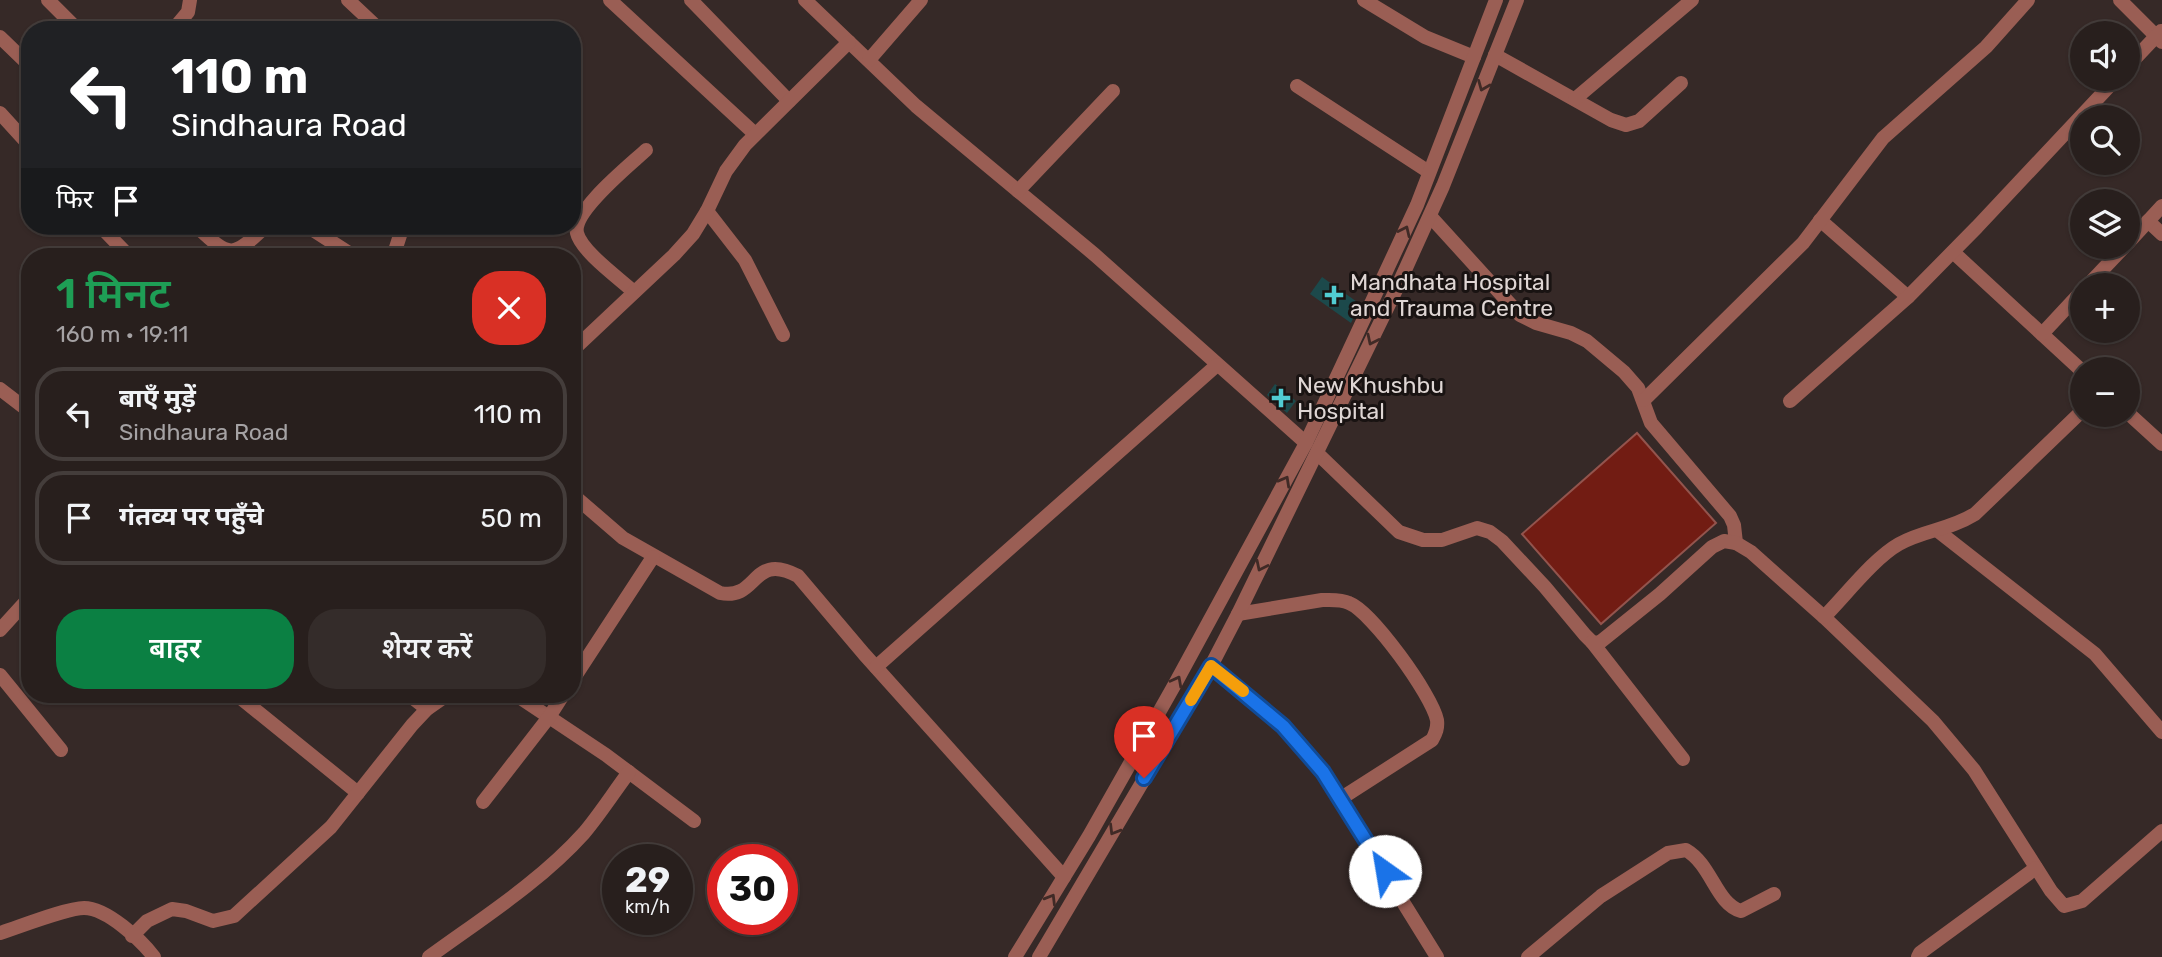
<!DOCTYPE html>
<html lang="hi">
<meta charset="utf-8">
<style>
:root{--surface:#281f1d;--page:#342c2a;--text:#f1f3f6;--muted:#a5a2a4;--line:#443d3b;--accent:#0b8043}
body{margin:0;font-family:Rubik,"Noto Sans Devanagari",sans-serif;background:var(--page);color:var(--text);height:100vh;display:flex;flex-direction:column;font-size:26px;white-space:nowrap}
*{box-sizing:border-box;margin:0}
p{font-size:23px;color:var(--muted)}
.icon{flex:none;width:38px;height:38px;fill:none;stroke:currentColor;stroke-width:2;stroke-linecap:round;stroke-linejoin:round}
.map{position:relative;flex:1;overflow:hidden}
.details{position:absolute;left:21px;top:248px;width:560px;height:455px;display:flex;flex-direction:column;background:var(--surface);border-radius:28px;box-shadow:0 2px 5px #0004,0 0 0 2px var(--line)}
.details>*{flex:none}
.hud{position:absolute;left:21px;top:21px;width:560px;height:214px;border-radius:28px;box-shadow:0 2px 5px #0004,0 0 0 2px var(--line);background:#202124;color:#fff;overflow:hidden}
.tools{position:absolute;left:2070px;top:21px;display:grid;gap:14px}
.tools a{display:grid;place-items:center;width:70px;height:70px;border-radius:50%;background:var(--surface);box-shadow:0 2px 5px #0004,0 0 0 2px var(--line);font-size:35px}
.speed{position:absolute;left:602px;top:844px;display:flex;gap:14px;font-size:35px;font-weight:700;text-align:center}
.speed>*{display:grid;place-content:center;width:91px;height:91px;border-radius:50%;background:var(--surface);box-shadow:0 2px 5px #0004,0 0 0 2px var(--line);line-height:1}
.speed small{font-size:18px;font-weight:400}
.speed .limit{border:10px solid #d22;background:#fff;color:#111}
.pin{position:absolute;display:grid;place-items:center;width:60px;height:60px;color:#fff;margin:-72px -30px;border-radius:50% 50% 50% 0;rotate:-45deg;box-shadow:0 0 7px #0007}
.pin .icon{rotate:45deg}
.me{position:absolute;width:77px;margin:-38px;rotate:328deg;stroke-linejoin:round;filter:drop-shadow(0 0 5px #0008)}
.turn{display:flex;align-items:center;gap:24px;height:147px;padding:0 35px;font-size:32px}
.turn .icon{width:91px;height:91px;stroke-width:2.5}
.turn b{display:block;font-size:49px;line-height:60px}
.then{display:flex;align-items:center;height:66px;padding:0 35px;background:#0003;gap:14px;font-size:26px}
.round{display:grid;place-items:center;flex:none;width:74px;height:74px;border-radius:28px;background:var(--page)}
.overview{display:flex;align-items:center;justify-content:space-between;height:119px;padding:0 35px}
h1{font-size:42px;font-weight:600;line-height:52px;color:#1e9e55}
.button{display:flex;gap:14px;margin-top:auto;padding:14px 35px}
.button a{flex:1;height:80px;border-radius:28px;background:var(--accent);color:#fff;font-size:28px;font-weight:600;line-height:80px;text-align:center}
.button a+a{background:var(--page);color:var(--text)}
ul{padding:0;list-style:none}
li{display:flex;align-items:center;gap:21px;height:94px;margin:0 14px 10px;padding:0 21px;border:4px solid var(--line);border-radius:28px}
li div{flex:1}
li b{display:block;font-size:26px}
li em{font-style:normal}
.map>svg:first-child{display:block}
</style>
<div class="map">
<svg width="2162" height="957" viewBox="0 0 2162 957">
<rect width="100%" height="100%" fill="#362927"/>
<path fill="#721c13" stroke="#93544d" stroke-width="2" d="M1637 433 1716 523 1601 624 1522 534Z"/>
<g fill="#1c494b">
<path d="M1322 277 1360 304 1351 323 1310 294Z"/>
<path d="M1275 384 1296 401 1287 413 1267 395Z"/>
</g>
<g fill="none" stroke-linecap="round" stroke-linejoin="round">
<g stroke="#9a5e54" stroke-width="14">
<path d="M48 0 78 30"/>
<path d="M348 0 379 29"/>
<path d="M610 0 755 134"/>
<path d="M691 0 789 101"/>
<path d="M805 0 916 106 1095 255 1306 443"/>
<path d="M1364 0 1425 37 1474 57"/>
<path d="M2120 0 2162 42"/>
<path d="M173 30 188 12 190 0"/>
<path d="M0 37 30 66"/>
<path d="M1495 55 1611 120 1626 125 1639 121 1681 83"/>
<path d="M869 60 921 0"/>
<path d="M2128 66 2161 31"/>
<path d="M1297 86 1429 172"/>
<path d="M1575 99 1692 0"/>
<path d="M0 113 30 146"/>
<path d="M1018 191 1113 91"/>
<path d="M707 211 745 260 783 335"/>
<path d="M1430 216 1520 315 1536 323 1571 333 1587 341 1624 372 1638 388 1651 423 1730 516 1734 525 1736 543"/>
<path d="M1820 220 1908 297"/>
<path d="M2148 221 2162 234"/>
<path d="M100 226 130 257"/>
<path d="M196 226C231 259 232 258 266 226"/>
<path d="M307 226 355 257"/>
<path d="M2128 243 2162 206"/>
<path d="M1953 252 2082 371"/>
<path d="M393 257 403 226"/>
<path d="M2088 285 2124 247"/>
<path d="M634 292C620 279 581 251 577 233 572 211 630 165 646 150"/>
<path d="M2042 334 2082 291"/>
<path d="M572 351 674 255 693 234 707 211 726 171 745 145 849 42"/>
<path d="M0 389 30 412"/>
<path d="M1644 400 1803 243 1883 138 1986 47 2028 0"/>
<path d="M1790 401 1908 297 1977 227 2116 79"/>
<path d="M2128 413 2162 444"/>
<path d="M1317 453 1399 532 1423 540H1442L1477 528 1490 532 1502 541 1545 587 1585 635 1592 642 1599 643 1660 594 1712 547 1724 541 1736 543 1751 552 1824 617 1933 721 1974 770 2051 891 2064 906 2082 901 2162 831"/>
<path d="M572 494 623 538 720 593C759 601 751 551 798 576L864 654 1064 877"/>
<path d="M1938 531 2095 654 2162 732"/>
<path d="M1238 614 1322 600C1331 600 1341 599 1349 603 1372 612 1432 695 1437 720 1438 728 1436 733 1432 740L1340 799"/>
<path d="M1824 617C1845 596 1874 558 1899 544 1924 530 1949 530 1975 514L2082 411"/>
<path d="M0 630 30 597"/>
<path d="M1592 642 1683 759"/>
<path d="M1211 666 1284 726 1323 773 1437 957"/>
<path d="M876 667 1217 365"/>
<path d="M0 675 61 750"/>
<path d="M572 681 653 557"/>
<path d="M237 695 358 793"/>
<path d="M409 695 427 709"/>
<path d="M516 695 606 755 694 821"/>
<path d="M483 802 549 717 563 695"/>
<path d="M0 933C19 927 67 908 84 908 107 908 141 940 154 957"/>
<path d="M132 936 147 921 172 909 186 911 213 921 234 916 331 827 412 725 427 709 447 695"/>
<path d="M429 957C481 919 540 882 584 833 600 814 614 792 629 772"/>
<path d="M1528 957 1601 896 1668 853 1686 850C1712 865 1716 904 1741 911L1774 894"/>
<path d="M1918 957 1920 953 2036 868"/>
</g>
<g stroke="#9a5e54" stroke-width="14">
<path d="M1015 957 1089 836 1175 684 1306 443 1417 205 1496 0"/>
<path d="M1039 957 1211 666 1238 614 1396 290 1443 186 1517 0"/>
</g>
</g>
<defs><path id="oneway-chevron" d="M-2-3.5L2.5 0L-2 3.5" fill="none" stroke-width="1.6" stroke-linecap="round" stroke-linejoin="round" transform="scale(1.75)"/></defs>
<g stroke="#402a26">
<use href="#oneway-chevron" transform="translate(1483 86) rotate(112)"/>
<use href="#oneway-chevron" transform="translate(1405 231) rotate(-65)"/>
<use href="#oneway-chevron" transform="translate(1372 340) rotate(116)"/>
<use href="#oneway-chevron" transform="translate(1285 481) rotate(-61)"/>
<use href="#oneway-chevron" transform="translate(1261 566) rotate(116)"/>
<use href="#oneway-chevron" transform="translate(1177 681) rotate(-62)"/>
<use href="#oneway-chevron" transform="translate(1114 830) rotate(121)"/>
<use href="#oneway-chevron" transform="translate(1051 899) rotate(-59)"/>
</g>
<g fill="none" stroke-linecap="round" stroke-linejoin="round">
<defs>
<path id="route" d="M1144 778 1211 666 1283 726 1323 772 1385 871"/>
</defs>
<use href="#route" stroke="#114b97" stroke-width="18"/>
<use href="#route" stroke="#1a73e8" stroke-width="12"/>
<path stroke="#f59e0b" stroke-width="12" d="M1191 700 1211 666 1243 691"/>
</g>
<g fill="#51ccd2" stroke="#191312" stroke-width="2.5">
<path d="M1330.5 284.5h7v7h7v7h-7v7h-7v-7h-7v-7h7z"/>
<path d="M1277.5 387.5h7v7h7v7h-7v7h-7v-7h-7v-7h7z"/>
</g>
<g text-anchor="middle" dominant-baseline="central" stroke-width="6" stroke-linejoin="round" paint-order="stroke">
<g font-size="23" fill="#dfd6d4" stroke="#191312" text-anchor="start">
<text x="1350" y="282">Mandhata Hospital<tspan x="1350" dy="26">and Trauma Centre</tspan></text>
<text x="1297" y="385">New Khushbu<tspan x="1297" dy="26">Hospital</tspan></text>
</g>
</g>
</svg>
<div class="tools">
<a><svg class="icon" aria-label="sound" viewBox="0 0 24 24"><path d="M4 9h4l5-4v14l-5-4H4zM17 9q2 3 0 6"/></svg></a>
<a><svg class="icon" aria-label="search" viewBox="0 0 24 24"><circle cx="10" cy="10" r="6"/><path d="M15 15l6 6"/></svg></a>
<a><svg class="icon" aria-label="layers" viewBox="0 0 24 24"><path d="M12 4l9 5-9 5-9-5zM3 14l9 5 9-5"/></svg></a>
<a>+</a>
<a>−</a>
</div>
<div class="speed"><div>29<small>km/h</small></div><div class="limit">30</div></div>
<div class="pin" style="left:1144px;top:778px;background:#d93025"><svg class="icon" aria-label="arrive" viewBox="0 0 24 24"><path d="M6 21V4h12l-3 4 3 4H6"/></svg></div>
<svg class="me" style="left:1385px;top:871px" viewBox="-20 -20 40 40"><circle r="19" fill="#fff"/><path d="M0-13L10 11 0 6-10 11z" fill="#1a73e8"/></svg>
<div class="hud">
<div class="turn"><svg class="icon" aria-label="left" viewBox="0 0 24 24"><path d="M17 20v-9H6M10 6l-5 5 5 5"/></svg><div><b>110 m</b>Sindhaura Road</div></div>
<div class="then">फिर<svg class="icon" aria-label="arrive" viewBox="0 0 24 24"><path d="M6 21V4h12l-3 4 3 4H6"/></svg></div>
</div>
<section class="details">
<div class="overview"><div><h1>1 मिनट</h1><p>160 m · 19:11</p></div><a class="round" style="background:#d93025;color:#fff"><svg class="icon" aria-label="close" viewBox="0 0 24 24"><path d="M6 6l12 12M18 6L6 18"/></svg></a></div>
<ul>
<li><svg class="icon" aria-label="left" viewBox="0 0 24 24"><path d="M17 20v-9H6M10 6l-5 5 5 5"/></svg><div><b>बाएँ मुड़ें</b><p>Sindhaura Road</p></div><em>110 m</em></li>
<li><svg class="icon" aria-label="arrive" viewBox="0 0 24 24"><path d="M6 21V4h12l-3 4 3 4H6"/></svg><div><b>गंतव्य पर पहुँचे</b></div><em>50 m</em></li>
</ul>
<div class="button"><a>बाहर</a><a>शेयर करें</a></div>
</section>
</div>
